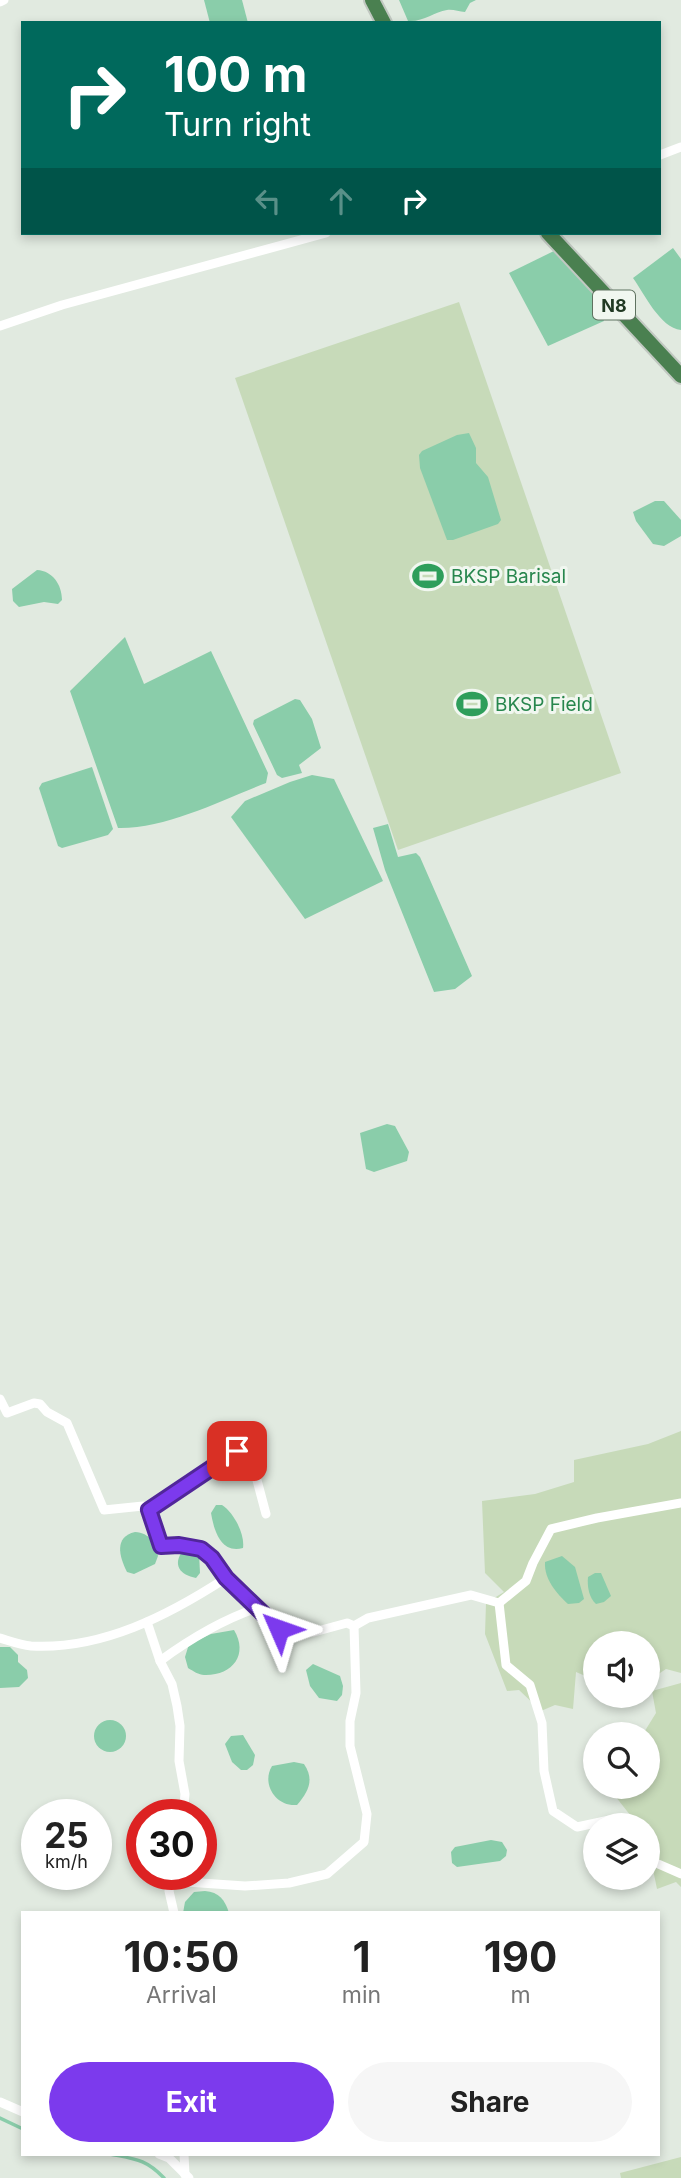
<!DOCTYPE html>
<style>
:root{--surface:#fff;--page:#f6f6f6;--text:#222;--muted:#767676;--accent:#7c3aed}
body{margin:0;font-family:Inter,sans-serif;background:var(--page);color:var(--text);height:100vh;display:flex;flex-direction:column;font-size:26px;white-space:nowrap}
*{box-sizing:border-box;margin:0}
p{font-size:23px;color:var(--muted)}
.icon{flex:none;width:38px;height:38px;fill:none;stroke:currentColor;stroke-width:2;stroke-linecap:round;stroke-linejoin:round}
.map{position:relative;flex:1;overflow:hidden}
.side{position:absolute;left:21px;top:1911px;width:639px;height:245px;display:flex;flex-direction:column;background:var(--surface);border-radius:0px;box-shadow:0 4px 10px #0003}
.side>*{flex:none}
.top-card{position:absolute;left:21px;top:21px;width:640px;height:214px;border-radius:0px;box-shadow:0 4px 10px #0003;background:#00695c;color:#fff;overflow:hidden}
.fabs{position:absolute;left:583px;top:1631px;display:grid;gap:14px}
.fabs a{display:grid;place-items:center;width:77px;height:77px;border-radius:50%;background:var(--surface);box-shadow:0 4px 10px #0003;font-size:35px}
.speed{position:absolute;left:21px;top:1799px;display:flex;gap:14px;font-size:35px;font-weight:700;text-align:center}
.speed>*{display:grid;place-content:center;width:91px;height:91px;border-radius:50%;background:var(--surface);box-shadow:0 4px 10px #0003;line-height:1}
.speed small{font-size:18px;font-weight:400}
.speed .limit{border:10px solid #d22;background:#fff;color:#111}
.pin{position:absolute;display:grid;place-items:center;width:60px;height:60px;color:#fff;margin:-30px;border-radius:14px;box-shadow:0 4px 10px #0006}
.me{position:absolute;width:77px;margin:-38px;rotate:313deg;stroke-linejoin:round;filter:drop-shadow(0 0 5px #0008)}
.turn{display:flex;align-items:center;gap:24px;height:147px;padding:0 28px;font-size:32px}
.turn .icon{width:91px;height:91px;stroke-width:2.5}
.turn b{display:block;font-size:49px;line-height:60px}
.lanes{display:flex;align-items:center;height:66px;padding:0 28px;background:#0003;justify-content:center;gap:35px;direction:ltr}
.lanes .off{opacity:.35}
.eta{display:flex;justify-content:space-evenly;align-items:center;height:119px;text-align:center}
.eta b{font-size:42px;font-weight:700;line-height:49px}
.cta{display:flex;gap:14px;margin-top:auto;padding:14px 28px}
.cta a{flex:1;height:80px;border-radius:42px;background:var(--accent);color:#fff;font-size:28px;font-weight:700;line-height:80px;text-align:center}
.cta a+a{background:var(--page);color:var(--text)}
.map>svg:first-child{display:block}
</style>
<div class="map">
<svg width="681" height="2178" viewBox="0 0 681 2178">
<rect width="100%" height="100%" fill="#e1eae0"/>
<g fill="#c7dab9">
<path d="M459 302 621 773 398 850 235 378Z"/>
<path d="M681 1431V1673L666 1669 648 1681V1643H595V1680L576 1672 573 1709 555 1705 541 1711 519 1690 507 1691 485 1634 486 1603 504 1592 485 1573 482 1501 535 1494 574 1482V1460L648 1444Z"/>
<path d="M681 1683V1887L676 1882 657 1889 648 1845V1825H638L608 1787H648V1734H643L656 1713 652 1691Z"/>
<path d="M681 2157V2178H621L620 2173Z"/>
</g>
<g fill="#8acdaa">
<path d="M204 0H242L248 23H210Z"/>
<path d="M399 0H476L470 3 465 12C459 12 453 9 447 10 434 12 424 22 408 21Z"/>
<path d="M673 248 681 259V330C660 328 644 293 633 278Z"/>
<path d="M558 249 581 266 604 321 548 346 509 273Z"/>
<path d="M469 433 476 448V463L488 477 501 520 498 524 453 540H447L420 468 419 455 422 451 457 435Z"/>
<path d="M655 501H664L681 520V536L664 546 653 544 636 521 633 512Z"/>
<path d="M37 570C53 571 62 585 62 600L58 604 44 602 19 607 13 601 12 589Z"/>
<path d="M125 637 144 684 211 651 268 773 266 783C222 800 166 829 118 828L70 691Z"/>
<path d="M295 699 300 700 312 719 321 748 299 765 302 773 282 778 277 775 253 724 254 720Z"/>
<path d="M92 767 113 829 108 835 62 848 58 846 39 788 42 783Z"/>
<path d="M312 775 334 779 383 881 305 919 231 817 245 801 290 782Z"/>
<path d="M388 824 398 857 416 853 420 857 472 976 455 989 434 992 385 870 373 828Z"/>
<path d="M387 1124 395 1126 409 1152 407 1161 374 1172 366 1169 360 1133Z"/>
<path d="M216 1505H222C234 1513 245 1534 243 1548 221 1554 214 1531 211 1513Z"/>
<path d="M135 1532C150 1533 155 1543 158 1556L155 1564 134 1574 127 1572C119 1556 114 1537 135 1532Z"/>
<path d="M183 1550H191L199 1553 200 1573 196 1578C180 1575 172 1565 183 1550Z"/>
<path d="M562 1556 575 1567 584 1599 579 1603 568 1604C556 1593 544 1579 545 1562Z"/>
<path d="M595 1573H601L611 1596 604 1602 596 1604C589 1598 587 1586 588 1577Z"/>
<path d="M234 1630C249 1655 232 1676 204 1675 199 1675 193 1671 188 1668L185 1657 189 1644 211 1634Z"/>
<path d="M0 1647H10L18 1655V1662L27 1670 28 1678 19 1687 0 1688Z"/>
<path d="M313 1664 340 1676 343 1686 342 1695 337 1701 319 1698 310 1686 306 1670Z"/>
<circle cx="110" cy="1736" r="16"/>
<path d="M243 1735 255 1755 253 1765 247 1770H241L232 1762 225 1744 231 1736Z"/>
<path d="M294 1762 304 1764C315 1780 308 1792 297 1805 276 1807 261 1784 272 1766Z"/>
<path d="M491 1840 502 1842 507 1850 506 1856 500 1861 457 1867 452 1863 451 1852 455 1847Z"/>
<path d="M205 1891C219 1892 225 1900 229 1913H183L185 1902 194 1892Z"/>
</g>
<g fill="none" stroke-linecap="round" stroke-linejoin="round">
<g stroke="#8acdaa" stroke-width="3.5">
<path d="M0 2118 23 2129"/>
<path d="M110 2154C135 2159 146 2159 164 2178"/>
</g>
<defs>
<g id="trunk">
<path d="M372 0 384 23"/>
<path d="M548 233 681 376"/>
</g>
</defs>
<use href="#trunk" stroke="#c1c8c1" stroke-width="18"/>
<g stroke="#fff" stroke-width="9">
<path d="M0 2 4 0"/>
<path d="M660 155 681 147"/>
<path d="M0 326 62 305 326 233"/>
<path d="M0 1399 7 1413 34 1403 40 1404 47 1412 67 1423 104 1510 143 1506 148 1508 161 1546 179 1545 201 1549 212 1558 226 1578 280 1629 314 1632 347 1623 354 1626 368 1618 471 1595 499 1603 506 1665 530 1685 542 1723 544 1771 553 1811 577 1827 619 1818 625 1825"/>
<path d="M149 1510 237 1451 246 1452 254 1469 266 1514"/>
<path d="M499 1603 526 1581 533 1563 551 1529 597 1518 681 1503"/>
<path d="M147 1622 160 1661 172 1684 177 1706 180 1726 179 1761 185 1794 183 1815"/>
<path d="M0 1638C10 1641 21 1645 31 1646 102 1650 169 1615 226 1578"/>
<path d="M160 1661C190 1639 222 1620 257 1608"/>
<path d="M648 1853 656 1863 681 1874"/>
<path d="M172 1874 169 1891 174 1913"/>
<path d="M171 1881 245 1886 289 1883 327 1874 364 1842 367 1814 350 1746V1721L356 1693 354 1626"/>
<path d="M0 2102 23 2112"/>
<path d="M159 2154 169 2158 189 2178"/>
<path d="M184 2154 185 2175"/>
</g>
<use href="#trunk" stroke="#4a8050" stroke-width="14"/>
</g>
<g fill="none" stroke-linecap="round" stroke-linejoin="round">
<defs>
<path id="route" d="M237 1451 149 1510 161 1546 179 1545 201 1549 212 1558 226 1578 279 1629"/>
</defs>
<use href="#route" stroke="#51269a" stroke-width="18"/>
<use href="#route" stroke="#7c3aed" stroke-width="12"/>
</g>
<defs>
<symbol id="stadium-bare" viewBox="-9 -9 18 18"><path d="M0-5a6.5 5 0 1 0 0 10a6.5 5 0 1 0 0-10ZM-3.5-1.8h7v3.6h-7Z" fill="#2e9e5b" stroke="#f1f7f0" stroke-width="2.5" paint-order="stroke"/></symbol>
</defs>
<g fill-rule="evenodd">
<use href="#stadium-bare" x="406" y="554" width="44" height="44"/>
<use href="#stadium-bare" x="450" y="682" width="44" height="44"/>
</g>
<g text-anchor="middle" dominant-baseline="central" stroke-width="6" stroke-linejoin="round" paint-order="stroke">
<rect fill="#f1f7f0" stroke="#5f7260" stroke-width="2" x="593" y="290.5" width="42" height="29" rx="5"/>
<g font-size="18" font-weight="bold" fill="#213923">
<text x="614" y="305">N8</text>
</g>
<g font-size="19" fill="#27864d" stroke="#f1f7f0" text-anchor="start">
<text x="451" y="576">BKSP Barisal</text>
<text x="495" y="704">BKSP Field</text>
</g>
</g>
</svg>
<div class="fabs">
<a><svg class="icon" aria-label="sound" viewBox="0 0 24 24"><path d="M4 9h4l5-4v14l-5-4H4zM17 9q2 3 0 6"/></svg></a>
<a><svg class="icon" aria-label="search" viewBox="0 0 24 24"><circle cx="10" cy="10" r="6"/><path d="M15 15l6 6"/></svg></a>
<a><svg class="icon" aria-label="layers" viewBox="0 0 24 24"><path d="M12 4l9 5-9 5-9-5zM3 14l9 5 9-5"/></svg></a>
</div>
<div class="speed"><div>25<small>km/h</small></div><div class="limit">30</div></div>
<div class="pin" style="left:237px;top:1451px;background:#d93025"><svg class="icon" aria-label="arrive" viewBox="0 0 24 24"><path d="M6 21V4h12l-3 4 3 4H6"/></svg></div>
<svg class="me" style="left:279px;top:1629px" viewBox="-20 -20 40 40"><path d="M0-17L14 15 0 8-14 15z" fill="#7c3aed" stroke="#fff" stroke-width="4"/></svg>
<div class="top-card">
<div class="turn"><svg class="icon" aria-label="right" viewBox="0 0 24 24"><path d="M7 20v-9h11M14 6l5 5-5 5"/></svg><div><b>100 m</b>Turn right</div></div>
<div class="lanes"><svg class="icon off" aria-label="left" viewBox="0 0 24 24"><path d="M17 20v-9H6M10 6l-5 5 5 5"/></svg><svg class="icon off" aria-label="ahead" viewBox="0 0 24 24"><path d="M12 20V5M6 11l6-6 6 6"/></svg><svg class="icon" aria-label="right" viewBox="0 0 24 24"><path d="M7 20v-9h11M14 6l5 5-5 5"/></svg></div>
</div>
<section class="side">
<div class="eta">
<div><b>10:50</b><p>Arrival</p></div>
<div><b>1</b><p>min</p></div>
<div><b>190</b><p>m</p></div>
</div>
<div class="cta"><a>Exit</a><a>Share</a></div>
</section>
</div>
